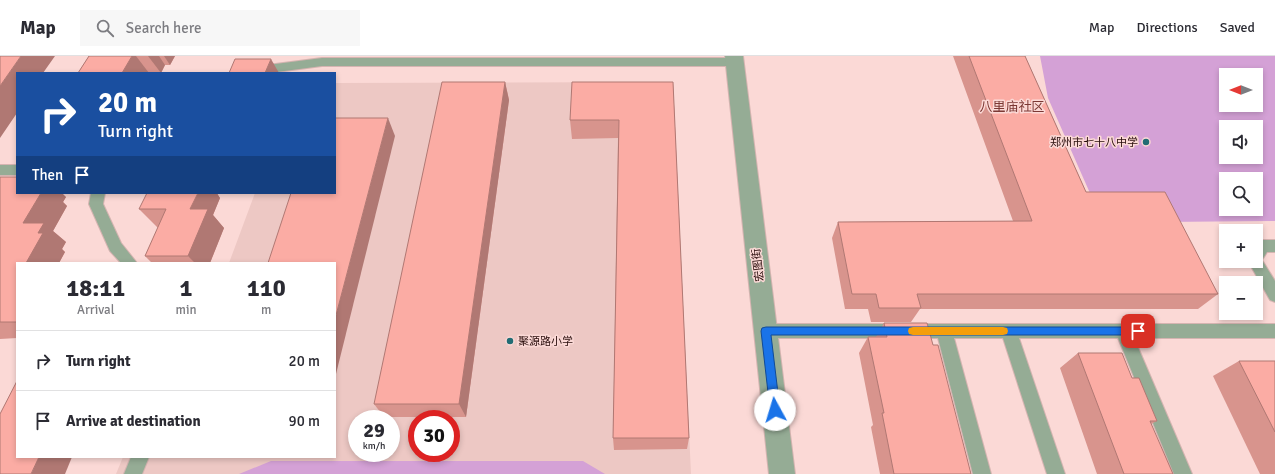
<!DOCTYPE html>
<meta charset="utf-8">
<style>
:root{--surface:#fff;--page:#f7f7f7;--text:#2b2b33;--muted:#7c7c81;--line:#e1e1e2}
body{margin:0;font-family:Signika,"Noto Sans SC",sans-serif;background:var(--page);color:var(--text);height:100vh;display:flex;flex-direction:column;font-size:15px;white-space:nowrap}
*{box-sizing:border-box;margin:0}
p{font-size:13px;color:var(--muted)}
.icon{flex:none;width:22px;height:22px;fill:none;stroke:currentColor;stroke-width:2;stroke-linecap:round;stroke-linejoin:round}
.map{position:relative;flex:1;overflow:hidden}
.details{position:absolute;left:16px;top:206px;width:320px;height:196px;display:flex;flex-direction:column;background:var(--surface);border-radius:0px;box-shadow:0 2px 6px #0003}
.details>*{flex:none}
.guide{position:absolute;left:16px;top:16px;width:320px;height:122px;border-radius:0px;box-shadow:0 2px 6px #0003;background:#1a4fa0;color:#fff;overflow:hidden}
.needle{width:26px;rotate:270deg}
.fabs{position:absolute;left:1219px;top:12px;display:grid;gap:8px}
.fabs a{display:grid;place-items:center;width:44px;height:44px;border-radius:0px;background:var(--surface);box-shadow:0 2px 6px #0003;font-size:20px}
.speed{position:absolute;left:348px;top:354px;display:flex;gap:8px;font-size:20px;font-weight:700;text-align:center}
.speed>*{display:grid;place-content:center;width:52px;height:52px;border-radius:50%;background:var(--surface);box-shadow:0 2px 6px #0003;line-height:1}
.speed small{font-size:10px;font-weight:400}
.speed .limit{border:6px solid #d22;background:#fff;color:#111}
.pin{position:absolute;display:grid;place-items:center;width:34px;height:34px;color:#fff;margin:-17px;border-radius:8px;box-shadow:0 2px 6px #0006}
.me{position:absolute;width:44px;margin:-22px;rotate:354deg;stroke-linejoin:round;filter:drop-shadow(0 0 3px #0008)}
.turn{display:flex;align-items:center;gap:14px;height:84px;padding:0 16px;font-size:18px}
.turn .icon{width:52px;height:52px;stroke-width:2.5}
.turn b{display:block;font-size:28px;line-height:34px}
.then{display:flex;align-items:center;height:38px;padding:0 16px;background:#0003;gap:8px;font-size:15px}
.eta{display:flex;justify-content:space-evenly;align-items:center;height:68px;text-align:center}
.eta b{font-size:24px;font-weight:700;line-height:28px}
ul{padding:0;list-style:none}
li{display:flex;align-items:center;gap:12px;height:60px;padding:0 16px;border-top:1px solid var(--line)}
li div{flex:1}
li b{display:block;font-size:15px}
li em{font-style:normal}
header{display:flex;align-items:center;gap:24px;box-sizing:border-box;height:56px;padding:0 20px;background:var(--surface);border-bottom:1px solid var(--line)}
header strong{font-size:19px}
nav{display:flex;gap:22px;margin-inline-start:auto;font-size:14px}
.search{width:280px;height:36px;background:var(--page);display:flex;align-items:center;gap:10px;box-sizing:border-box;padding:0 14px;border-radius:0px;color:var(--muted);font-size:15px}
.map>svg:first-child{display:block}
</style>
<header>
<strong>Map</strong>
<div class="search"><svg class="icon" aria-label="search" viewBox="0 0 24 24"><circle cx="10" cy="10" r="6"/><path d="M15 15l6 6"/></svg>Search here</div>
<nav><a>Map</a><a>Directions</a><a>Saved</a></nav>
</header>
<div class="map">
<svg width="1275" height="418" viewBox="0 0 1275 418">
<rect width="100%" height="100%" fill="#fbd9d6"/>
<path fill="#edc8c4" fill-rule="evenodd" d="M673 26 691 418H116L123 401H335V207H229L255 137H335V27ZM357 363H391V397H357ZM417 363H451V397H417Z"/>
<g fill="#d4a1d6" fill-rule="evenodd">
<path d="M1040 0H1275V165L1161 166 1093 144 1048 42ZM1226 19H1256V49H1226ZM1226 71H1256V101H1226ZM1226 123H1256V153H1226Z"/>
<path d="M271 405H583L605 418H239Z"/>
</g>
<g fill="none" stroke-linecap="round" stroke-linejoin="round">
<defs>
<g id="service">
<path d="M322 2H734L738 3 740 6 738 9 734 10H322L269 17H230L232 14 236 13Z"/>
<rect x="0" y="109" width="17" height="10"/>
<path d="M91 137H105L103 148 121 187 137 207H121L110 195 89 148Z"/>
<path d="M1263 184H1275V196H1267L1262 204 1275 225V246L1270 244 1248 205H1256V189L1258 186Z"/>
<path d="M766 268H1275V282H1134L1192 418H1174L1118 282H1019L1065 418H1047L1003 282H954L991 418H973L938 282H766L760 280 758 275 760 270Z"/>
<path d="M131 401H149L142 418H124Z"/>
</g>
<path id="minor" d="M725 0H743L795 418H769Z"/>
</defs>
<use href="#service" stroke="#d5b4b1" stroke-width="2"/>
<use href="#minor" stroke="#d5b4b1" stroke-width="2"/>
<use href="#service" fill="#95ac95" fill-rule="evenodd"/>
<use href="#minor" fill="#95ac95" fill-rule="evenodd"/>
</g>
<g fill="#d8948d">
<path d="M89 0H175L170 9H165L161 17H78Z"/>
<path d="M953 0H1025L1086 136 1218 238 1198 253H920L911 266H871L868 253H845L832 182 838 166 1013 165Z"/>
<path d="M505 26 509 44 466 361H384L374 348Z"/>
<path d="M673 26 689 382 687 393 614 394 613 382 618 82 572 83 570 64Z"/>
<path d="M0 121 66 141 63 146 67 150 53 175 66 186 62 193 65 196 59 207H17V282L0 283Z"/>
<path d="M216 138 220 142 213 159 224 172 210 207H152L145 200 158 172 139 153Z"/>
<path d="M884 267 933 289 971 418H880L871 371 873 369 859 297 868 281H876Z"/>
<path d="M1078 297 1157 365 1151 368 1173 418H1097L1060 312Z"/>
<path d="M1239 305H1275V418H1260L1213 320Z"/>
</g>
<g fill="#b07873">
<path d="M21 0H55L43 17H17V57L0 82V30Z"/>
<path d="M132 0H136L149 17H122Z"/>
<path d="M148 0H159L165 9 161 17Z"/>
<path d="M164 0H175L170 9Z"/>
<path d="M271 3 279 17H265Z"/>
<path d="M505 26 509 44 466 361 459 348Z"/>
<path d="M388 62 395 80 335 322V263Z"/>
<path d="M41 137H62L66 141 63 146 67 150 53 175 66 186 62 193 65 196 59 207H26L23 167Z"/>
<path d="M198 137H217L220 142 213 159 224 172 210 207H195L188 200 190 153Z"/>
<path d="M39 401H72L65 418H31Z"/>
</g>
<g fill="#fbaca4" stroke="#b07873">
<path d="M0 0H21L0 30Z"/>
<path d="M89 0H132L122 17H78Z"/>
<path d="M969 0H1025L1086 136H1165L1218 238H917L921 252H879L876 238H852L838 166 1032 165Z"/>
<path d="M235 3H271L265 17H229Z"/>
<path d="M442 26H505L459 348H374Z"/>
<path d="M572 26H673L689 382H613L619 64H570Z"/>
<path d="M335 62H388L335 263V207H268L291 137H335Z"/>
<path d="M0 121H17V137H41L23 167H44L38 177H43L26 207H17V266H0Z"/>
<path d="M147 137H198L190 153H208L188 200H145L166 153H139Z"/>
<path d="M884 267H927L933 289H938L971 418H894L882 357H884L868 281H887Z"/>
<path d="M1078 297H1122L1132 322H1139L1157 365H1150L1173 418H1124Z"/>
<path d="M1239 305H1275V376Z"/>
<path d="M17 325V401H39L31 418H0V358Z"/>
</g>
<path fill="#1a73e8" stroke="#114b97" d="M766 271H1138L1141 272 1143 275 1141 278 1138 279H771L780 354 778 358 775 359 771 358 770 354 761 275 762 272Z"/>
<path fill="#f59e0b" d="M913 271H1003L1007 272 1008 275 1007 278 1003 279H913L909 278 908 275 909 272Z"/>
<g fill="#216c74" stroke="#fbd9d6" stroke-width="1.5">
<circle cx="1146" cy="86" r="4"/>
<circle cx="510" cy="285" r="4"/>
</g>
<g text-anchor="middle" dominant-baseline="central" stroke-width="3" stroke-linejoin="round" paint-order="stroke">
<g font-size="11" fill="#270b0a" stroke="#fbd9d6" text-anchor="end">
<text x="1138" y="86">郑州市七十八中学</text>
<text x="518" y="285" text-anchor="start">聚源路小学</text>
</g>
<g font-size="11" fill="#270b0a" stroke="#fbd9d6">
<text transform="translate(758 209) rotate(-97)">宏图街</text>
</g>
<g font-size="13" fill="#7c3834" stroke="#fbd9d6">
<text x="1012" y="51">八里庙社区</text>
</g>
</g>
</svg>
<div class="fabs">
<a><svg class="needle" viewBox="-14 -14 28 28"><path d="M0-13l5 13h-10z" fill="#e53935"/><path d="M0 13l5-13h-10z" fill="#7c7c81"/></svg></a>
<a><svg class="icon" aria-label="sound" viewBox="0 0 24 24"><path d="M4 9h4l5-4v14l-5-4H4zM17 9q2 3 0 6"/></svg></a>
<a><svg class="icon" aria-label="search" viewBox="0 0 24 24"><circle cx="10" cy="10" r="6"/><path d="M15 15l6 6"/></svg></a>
<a>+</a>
<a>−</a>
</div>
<div class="speed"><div>29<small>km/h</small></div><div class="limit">30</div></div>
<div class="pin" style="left:1138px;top:275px;background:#d93025"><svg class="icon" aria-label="arrive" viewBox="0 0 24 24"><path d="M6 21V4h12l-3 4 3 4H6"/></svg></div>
<svg class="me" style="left:775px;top:354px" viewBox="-20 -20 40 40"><circle r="19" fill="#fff"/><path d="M0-13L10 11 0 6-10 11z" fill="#1a73e8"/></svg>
<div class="guide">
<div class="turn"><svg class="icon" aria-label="right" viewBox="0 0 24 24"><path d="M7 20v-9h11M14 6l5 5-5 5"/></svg><div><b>20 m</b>Turn right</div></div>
<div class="then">Then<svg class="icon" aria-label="arrive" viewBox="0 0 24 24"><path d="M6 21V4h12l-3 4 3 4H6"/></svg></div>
</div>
<section class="details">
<div class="eta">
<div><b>18:11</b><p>Arrival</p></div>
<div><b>1</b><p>min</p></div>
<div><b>110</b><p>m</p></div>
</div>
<ul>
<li><svg class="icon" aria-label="right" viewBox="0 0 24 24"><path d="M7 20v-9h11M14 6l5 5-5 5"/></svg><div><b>Turn right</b></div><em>20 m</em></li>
<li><svg class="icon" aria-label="arrive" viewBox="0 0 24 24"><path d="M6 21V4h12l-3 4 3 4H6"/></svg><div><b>Arrive at destination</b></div><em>90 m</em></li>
</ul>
</section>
</div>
